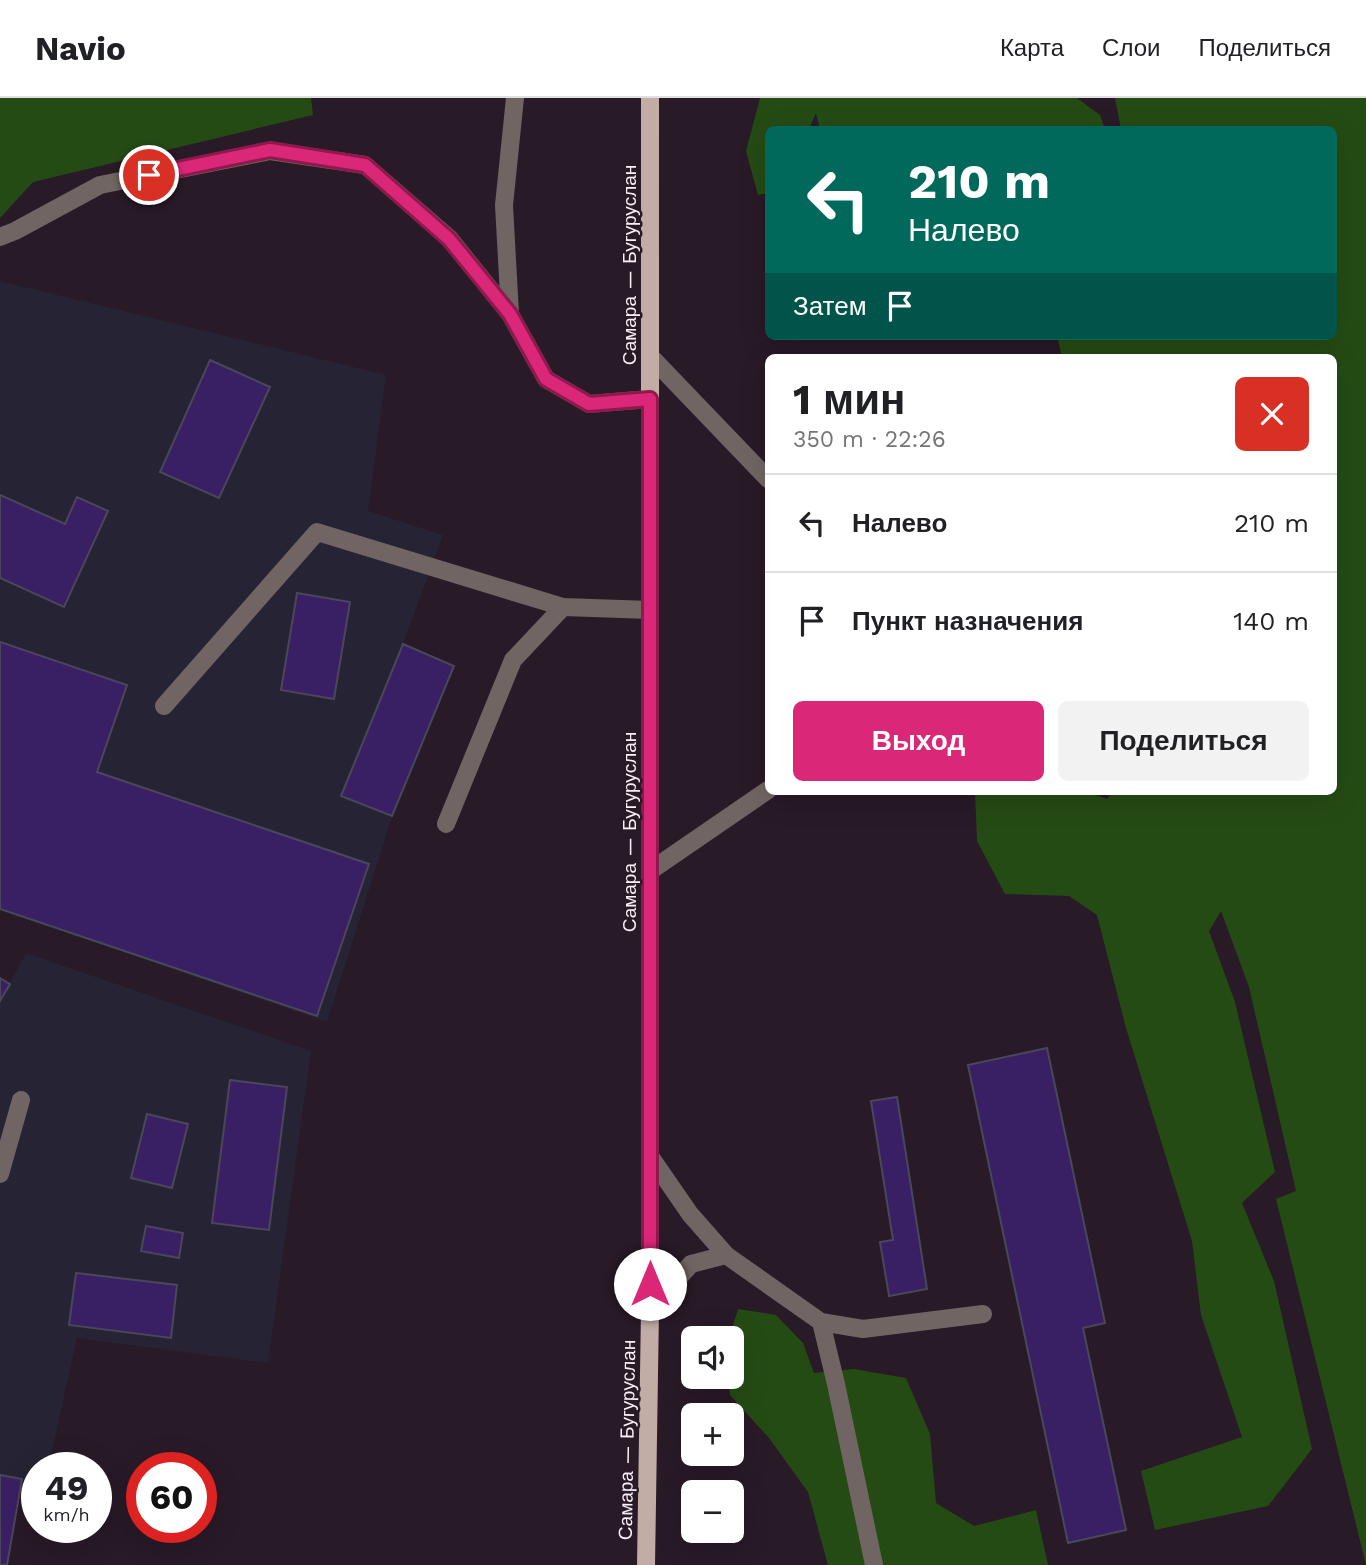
<!DOCTYPE html>
<html lang="ru">
<meta charset="utf-8">
<style>
:root{--surface:#fff;--page:#f2f2f2;--text:#202124;--muted:#757577;--line:#e0e0e0;--accent:#db2777}
body{margin:0;font-family:"Work Sans",sans-serif;background:var(--page);color:var(--text);height:100vh;display:flex;flex-direction:column;font-size:26px;white-space:nowrap}
*{box-sizing:border-box;margin:0}
p{font-size:23px;color:var(--muted)}
.icon{flex:none;width:38px;height:38px;fill:none;stroke:currentColor;stroke-width:2;stroke-linecap:round;stroke-linejoin:round}
.map{position:relative;flex:1;overflow:hidden}
.drawer{position:absolute;left:765px;top:256px;width:572px;height:441px;display:flex;flex-direction:column;background:var(--surface);border-radius:10px;box-shadow:0 7px 28px #0002}
.drawer>*{flex:none}
.banner{position:absolute;left:765px;top:28px;width:572px;height:214px;border-radius:10px;box-shadow:0 7px 28px #0002;background:#00695c;color:#fff;overflow:hidden}
.buttons{position:absolute;left:681px;top:1228px;display:grid;gap:14px}
.buttons a{display:grid;place-items:center;width:63px;height:63px;border-radius:10px;background:var(--surface);box-shadow:0 7px 28px #0002;font-size:35px}
.speed{position:absolute;left:21px;top:1354px;display:flex;gap:14px;font-size:35px;font-weight:700;text-align:center}
.speed>*{display:grid;place-content:center;width:91px;height:91px;border-radius:50%;background:var(--surface);box-shadow:0 7px 28px #0002;line-height:1}
.speed small{font-size:18px;font-weight:400}
.speed .limit{border:10px solid #d22;background:#fff;color:#111}
.pin{position:absolute;display:grid;place-items:center;width:60px;height:60px;color:#fff;margin:-30px;border:4px solid #fff;border-radius:50%;box-shadow:0 2px 7px #0007}
.me{position:absolute;width:77px;margin:-38px;rotate:0deg;stroke-linejoin:round;filter:drop-shadow(0 0 5px #0008)}
.turn{display:flex;align-items:center;gap:24px;height:147px;padding:0 28px;font-size:32px}
.turn .icon{width:91px;height:91px;stroke-width:2.5}
.turn b{display:block;font-size:49px;line-height:60px}
.then{display:flex;align-items:center;height:66px;padding:0 28px;background:#0003;gap:14px;font-size:26px}
.round{display:grid;place-items:center;flex:none;width:74px;height:74px;border-radius:10px;background:var(--page)}
.headline{display:flex;align-items:center;justify-content:space-between;height:119px;padding:0 28px}
h1{font-size:42px;font-weight:700;line-height:52px}
.button{display:flex;gap:14px;margin-top:auto;padding:14px 28px}
.button a{flex:1;height:80px;border-radius:10px;background:var(--accent);color:#fff;font-size:28px;font-weight:700;line-height:80px;text-align:center}
.button a+a{background:var(--page);color:var(--text)}
ul{padding:0;list-style:none}
li{display:flex;align-items:center;gap:21px;height:98px;padding:0 28px;border-top:2px solid var(--line)}
li div{flex:1}
li b{display:block;font-size:26px}
li em{font-style:normal}
header{display:flex;align-items:center;gap:42px;box-sizing:border-box;height:98px;padding:0 35px;background:var(--surface);border-bottom:2px solid var(--line)}
header strong{font-size:33px}
nav{display:flex;gap:38px;margin-inline-start:auto;font-size:24px}
.map>svg:first-child{display:block}
</style>
<header>
<strong>Navio</strong>
<nav><a>Карта</a><a>Слои</a><a>Поделиться</a></nav>
</header>
<div class="map">
<svg width="1366" height="1467" viewBox="0 0 1366 1467">
<rect width="100%" height="100%" fill="#281a27"/>
<g fill="#262434">
<path d="M0 183 386 277 368 413 443 437 403 546 454 568 392 719 327 924 0 812Z"/>
<path d="M26 855 311 953 268 1265 77 1240 48 1370H37V1382H22L7 1467H0V880L10 885Z"/>
</g>
<g fill="#254b14">
<path d="M0 0H311L313 17 33 84 0 120Z"/>
<path d="M760 0H1077L1100 17 1105 31H820L816 15 809 31 768 32V95L758 97 746 53Z"/>
<path d="M1115 0H1366V1467L1276 1101 1296 1093 1249 889 1221 813 1209 833 1235 904 1275 1074 1242 1105 1274 1183 1312 1351 1268 1408 1155 1432 1141 1373 1242 1339 1201 1217 1192 1143 1126 930 1097 817 1069 798 1005 796 977 743 975 693H1084L1107 701 1113 693H1334V259H1062L1057 238H1334V32L1121 31Z"/>
<path d="M738 1211 776 1217 803 1245 814 1275 854 1271 906 1280 930 1336 936 1405 974 1428 1036 1412 1048 1467H828L808 1394 769 1340 730 1297 728 1279H732V1241H729Z"/>
</g>
<g fill="#392064" stroke="#4b4659" stroke-width="2">
<path d="M210 262 270 289 219 400 160 374Z"/>
<path d="M0 397 65 426 77 399 108 413 64 509 0 480Z"/>
<path d="M297 495 350 504 334 601 281 592Z"/>
<path d="M0 544 127 587 97 674 369 766 317 918 0 811Z"/>
<path d="M403 546 454 568 392 718 341 698Z"/>
<path d="M0 880 10 886 0 903Z"/>
<path d="M1047 950 1105 1225 1083 1230 1126 1432 1068 1445 968 967Z"/>
<path d="M230 982 287 989 269 1132 212 1125Z"/>
<path d="M897 999 927 1191 889 1198 880 1144 893 1142 871 1003Z"/>
<path d="M147 1016 188 1026 172 1090 131 1080Z"/>
<path d="M146 1128 183 1135 179 1160 141 1153Z"/>
<path d="M76 1175 177 1187 171 1240 69 1227Z"/>
<path d="M0 1377 22 1381 7 1467H0Z"/>
</g>
<g fill="none" stroke-linecap="round" stroke-linejoin="round">
<g stroke="#706562" stroke-width="18">
<path d="M515 0 504 107 510 216 546 281 589 306 650 301"/>
<path d="M0 139 15 133 100 87 270 53 365 67 449 140 510 216"/>
<path d="M650 258 768 381"/>
<path d="M164 608 317 434 563 509 650 512"/>
<path d="M446 726 513 562 563 509"/>
<path d="M650 773 768 692"/>
<path d="M650 1058 690 1116 726 1157 821 1224 863 1231 983 1216"/>
<path d="M0 1076 21 1002"/>
<path d="M650 1212 691 1166 726 1157"/>
<path d="M821 1224 836 1286 874 1467"/>
</g>
<path stroke="#c2aca6" stroke-width="18" d="M646 1467 650 1212V0"/>
</g>
<g fill="none" stroke-linecap="round" stroke-linejoin="round">
<defs>
<path id="route" d="M149 77 270 52 365 67 449 141 510 216 546 281 589 306 650 301V1186"/>
</defs>
<use href="#route" stroke="#8e194d" stroke-width="18"/>
<use href="#route" stroke="#db2777" stroke-width="12"/>
</g>
<g text-anchor="middle" dominant-baseline="central" stroke-width="5" stroke-linejoin="round" paint-order="stroke">
<g font-size="19" fill="#faf0f9" stroke="#281a27">
<text transform="translate(629 167) rotate(-90)">Самара — Бугуруслан</text>
<text transform="translate(629 734) rotate(-90)">Самара — Бугуруслан</text>
<text transform="translate(627 1342) rotate(-89)">Самара — Бугуруслан</text>
</g>
</g>
</svg>
<div class="buttons">
<a><svg class="icon" aria-label="sound" viewBox="0 0 24 24"><path d="M4 9h4l5-4v14l-5-4H4zM17 9q2 3 0 6"/></svg></a>
<a>+</a>
<a>−</a>
</div>
<div class="speed"><div>49<small>km/h</small></div><div class="limit">60</div></div>
<div class="pin" style="left:149px;top:77px;background:#d93025"><svg class="icon" aria-label="arrive" viewBox="0 0 24 24"><path d="M6 21V4h12l-3 4 3 4H6"/></svg></div>
<svg class="me" style="left:650px;top:1186px" viewBox="-20 -20 40 40"><circle r="19" fill="#fff"/><path d="M0-13L10 11 0 6-10 11z" fill="#db2777"/></svg>
<div class="banner">
<div class="turn"><svg class="icon" aria-label="left" viewBox="0 0 24 24"><path d="M17 20v-9H6M10 6l-5 5 5 5"/></svg><div><b>210 m</b>Налево</div></div>
<div class="then">Затем<svg class="icon" aria-label="arrive" viewBox="0 0 24 24"><path d="M6 21V4h12l-3 4 3 4H6"/></svg></div>
</div>
<section class="drawer">
<div class="headline"><div><h1>1 мин</h1><p>350 m · 22:26</p></div><a class="round" style="background:#d93025;color:#fff"><svg class="icon" aria-label="close" viewBox="0 0 24 24"><path d="M6 6l12 12M18 6L6 18"/></svg></a></div>
<ul>
<li><svg class="icon" aria-label="left" viewBox="0 0 24 24"><path d="M17 20v-9H6M10 6l-5 5 5 5"/></svg><div><b>Налево</b></div><em>210 m</em></li>
<li><svg class="icon" aria-label="arrive" viewBox="0 0 24 24"><path d="M6 21V4h12l-3 4 3 4H6"/></svg><div><b>Пункт назначения</b></div><em>140 m</em></li>
</ul>
<div class="button"><a>Выход</a><a>Поделиться</a></div>
</section>
</div>
